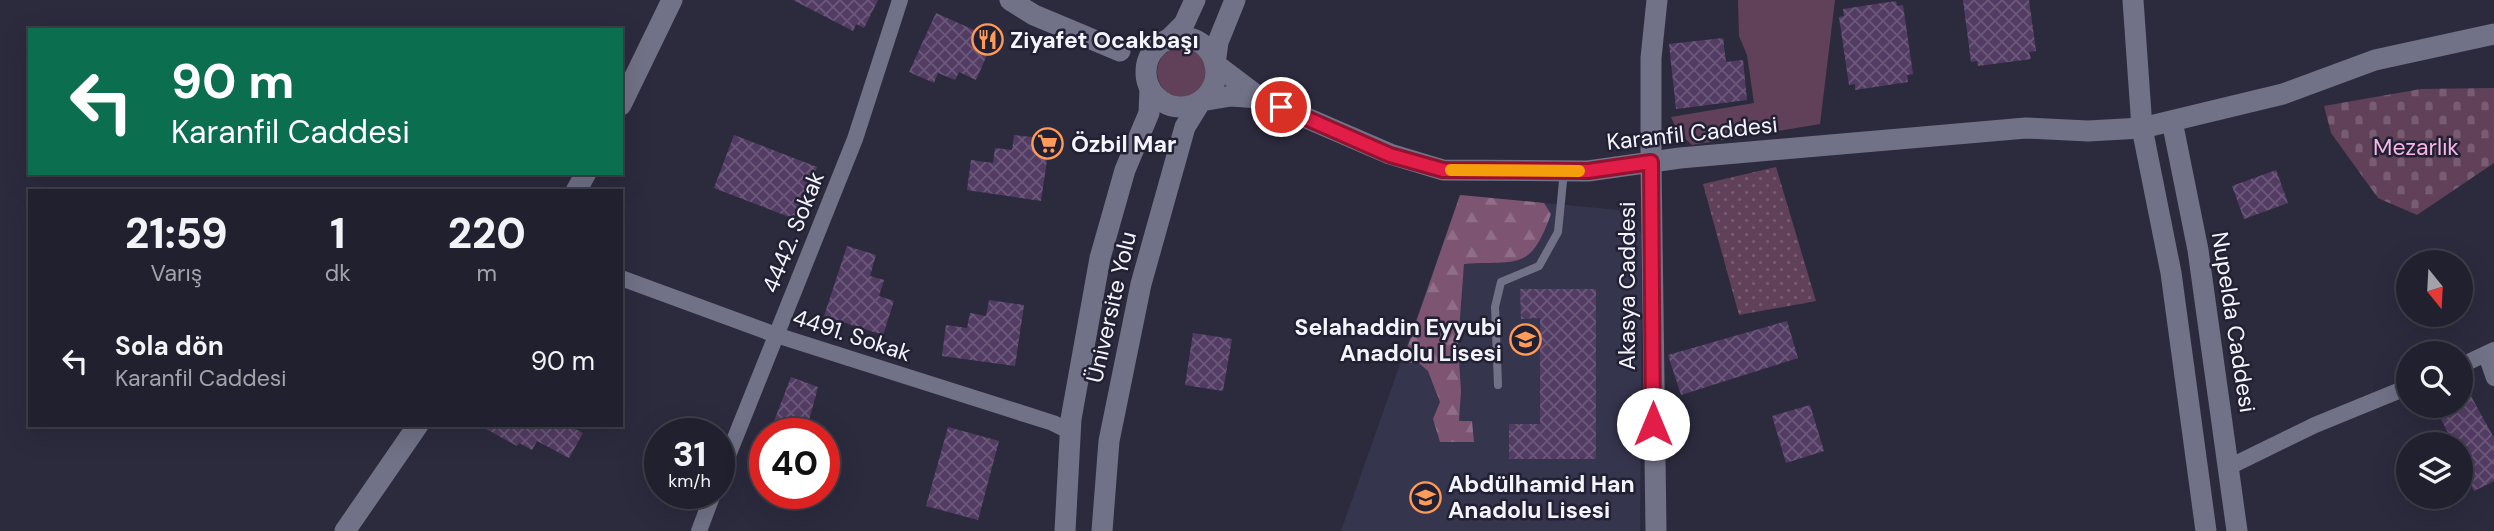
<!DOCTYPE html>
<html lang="tr">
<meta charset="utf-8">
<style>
:root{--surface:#21202e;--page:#292836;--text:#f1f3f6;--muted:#a2a3aa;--line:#3e3e4a}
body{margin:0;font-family:"DM Sans",sans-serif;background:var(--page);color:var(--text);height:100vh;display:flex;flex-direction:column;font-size:26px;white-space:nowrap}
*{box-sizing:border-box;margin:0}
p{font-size:23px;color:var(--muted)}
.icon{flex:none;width:38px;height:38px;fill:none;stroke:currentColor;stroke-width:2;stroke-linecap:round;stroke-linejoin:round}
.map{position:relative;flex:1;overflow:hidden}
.panel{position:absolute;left:28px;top:189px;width:595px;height:238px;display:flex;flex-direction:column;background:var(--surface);border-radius:0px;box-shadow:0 7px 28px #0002,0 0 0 2px var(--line)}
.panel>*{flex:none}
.guide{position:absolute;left:28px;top:28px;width:595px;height:147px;border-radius:0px;box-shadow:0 7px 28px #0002,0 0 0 2px var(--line);background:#0b6e4f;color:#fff;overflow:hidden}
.needle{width:46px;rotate:162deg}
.fabs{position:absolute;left:2396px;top:250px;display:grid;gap:14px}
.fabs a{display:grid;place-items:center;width:77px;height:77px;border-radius:50%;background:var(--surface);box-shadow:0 7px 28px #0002,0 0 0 2px var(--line);font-size:35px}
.speed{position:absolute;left:644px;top:418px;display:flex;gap:14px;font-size:35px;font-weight:700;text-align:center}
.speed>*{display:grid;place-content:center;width:91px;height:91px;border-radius:50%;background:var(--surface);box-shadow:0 7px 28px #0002,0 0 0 2px var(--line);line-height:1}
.speed small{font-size:18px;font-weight:400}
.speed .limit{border:10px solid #d22;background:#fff;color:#111}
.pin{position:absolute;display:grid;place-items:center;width:60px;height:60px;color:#fff;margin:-30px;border:4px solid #fff;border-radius:50%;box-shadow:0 2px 7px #0007}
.me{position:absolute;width:77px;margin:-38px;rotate:0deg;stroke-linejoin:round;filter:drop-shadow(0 0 5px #0008)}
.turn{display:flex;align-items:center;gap:24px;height:147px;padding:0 28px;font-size:32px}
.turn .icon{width:91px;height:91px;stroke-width:2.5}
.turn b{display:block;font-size:49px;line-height:60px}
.eta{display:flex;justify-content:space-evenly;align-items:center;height:119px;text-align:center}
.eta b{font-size:42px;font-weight:800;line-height:49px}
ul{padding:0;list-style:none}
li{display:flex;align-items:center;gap:21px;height:105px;padding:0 28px}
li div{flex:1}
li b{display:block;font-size:26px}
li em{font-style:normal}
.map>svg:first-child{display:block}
</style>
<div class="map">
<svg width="2494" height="531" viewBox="0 0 2494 531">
<defs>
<pattern id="forest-firs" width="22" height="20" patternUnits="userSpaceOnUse" patternTransform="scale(1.75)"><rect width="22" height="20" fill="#7d5573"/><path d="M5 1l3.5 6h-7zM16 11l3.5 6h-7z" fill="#906e88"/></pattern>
<pattern id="cemetery-stones" width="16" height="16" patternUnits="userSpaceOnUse" patternTransform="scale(1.75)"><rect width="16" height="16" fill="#614159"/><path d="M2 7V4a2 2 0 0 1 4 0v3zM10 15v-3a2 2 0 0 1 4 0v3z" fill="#785d72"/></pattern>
<pattern id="garden-dots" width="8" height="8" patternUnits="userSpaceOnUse" patternTransform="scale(1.75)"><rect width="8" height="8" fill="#614159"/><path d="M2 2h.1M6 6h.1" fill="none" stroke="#785d72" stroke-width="1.8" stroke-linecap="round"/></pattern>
<pattern id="building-cross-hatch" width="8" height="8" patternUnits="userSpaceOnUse" patternTransform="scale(1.75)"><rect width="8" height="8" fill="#533c63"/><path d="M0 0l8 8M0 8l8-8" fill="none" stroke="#6c597a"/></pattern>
</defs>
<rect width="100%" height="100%" fill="#2c2b3e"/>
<path fill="#36354e" d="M1460 195 1618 210 1642 234 1640 531H1341Z"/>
<g fill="#614159">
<path d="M1738 0H1835L1820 124 1692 145 1678 132 1671 117 1754 103 1747 55 1739 36Z"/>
<circle cx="1182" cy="72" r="25"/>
</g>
<path fill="url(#forest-firs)" d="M1460 195 1544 203 1551 214C1530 273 1517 260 1464 264L1458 344 1461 391 1459 421H1472L1474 442H1440L1433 419 1440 402 1428 371 1419 363H1402Z"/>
<path fill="url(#cemetery-stones)" d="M2494 88V163L2417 215 2378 198 2331 133 2324 106 2421 89Z"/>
<path fill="url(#garden-dots)" d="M1776 167 1816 301 1739 315 1703 184Z"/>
<g fill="url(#building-cross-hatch)">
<path d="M793 0H878L864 28 856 24 853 31Z"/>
<path d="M1963 0H2029L2036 51 2029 52 2031 59 1978 66 1977 61 1971 62Z"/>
<path d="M1896 1 1897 6 1903 5 1913 74 1907 75 1908 82 1855 90V84L1849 85 1839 17 1844 16 1843 9Z"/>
<path d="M936 13 994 39 976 80 959 72 955 80 938 73 934 83 909 72Z"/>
<path d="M1723 38 1726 62 1743 60 1747 100 1676 109 1669 44Z"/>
<path d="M734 135 817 167 797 220 714 188Z"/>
<path d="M1014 135 1050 139 1041 201 967 190 971 160 993 163 995 148 1012 150Z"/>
<path d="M2276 170 2288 203 2244 219 2232 186Z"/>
<path d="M847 246 876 255 870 276 884 280 879 296 894 301 883 335 824 316Z"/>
<path d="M1520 289H1596V459H1509V424H1540V318L1521 319Z"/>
<path d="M989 300 1024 305 1015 366 942 356 946 325 967 328 970 313 986 316Z"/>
<path d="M1787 321 1798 358 1681 395 1668 355Z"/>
<path d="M1193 333 1232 339 1223 391 1185 385Z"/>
<path d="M2460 376 2494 438V481L2474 491 2460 464V444H2454L2434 406H2460Z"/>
<path d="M791 377 818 387 808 424 804 434H769Z"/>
<path d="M1810 405 1824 451 1786 463 1772 416Z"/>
<path d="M479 425H568L583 433 569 458 537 441 532 450 519 443 517 446Z"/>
<path d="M948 427 999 441 978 520 926 506Z"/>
</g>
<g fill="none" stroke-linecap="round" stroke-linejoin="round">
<path stroke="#717187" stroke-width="8" d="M1498 385 1495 307 1501 282 1539 266 1558 232 1564 171"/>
<g stroke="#717187" stroke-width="16">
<path d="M621 278 776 335 1053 423 1071 432"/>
<path d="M2486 355 2494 378"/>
<path d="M2460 366 2494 350"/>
<path d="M2229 467 2315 425 2408 387"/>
<path d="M719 478 855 139 900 0"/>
<path d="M699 531 713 494"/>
</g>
<g stroke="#717187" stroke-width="21">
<path d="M1010 0 1034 15 1120 51"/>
<path d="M1235 0 1218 42 1215 64 1260 98 1390 154 1443 170 1588 171 1680 158 2026 128 2088 131 2142 128 2283 94 2375 60 2494 34"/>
<path d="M2133 0 2142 128 2171 273 2206 531"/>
<circle cx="1181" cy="72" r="35"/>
<path d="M1168 40 1184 24 1195 0"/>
<path d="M621 105 672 0"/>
<path d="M2172 121 2198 250 2237 531"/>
<path d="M576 191 586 173"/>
<path d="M345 531 418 425"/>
<path d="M1065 531 1071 419 1100 258 1125 170 1149 113 1150 89"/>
<path d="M1102 531 1109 441 1141 284 1185 127 1201 101 1231 96 1260 98"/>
<path d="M1656 531 1651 162V58L1657 0"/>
</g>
</g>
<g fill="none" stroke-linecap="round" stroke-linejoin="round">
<defs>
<path id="route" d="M1281 107 1390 155 1443 170 1588 171 1651 162 1653 424"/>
</defs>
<use href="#route" stroke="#92132f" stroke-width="18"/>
<use href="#route" stroke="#e11d48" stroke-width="12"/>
<path stroke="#f59e0b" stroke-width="12" d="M1451 170 1579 171"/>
</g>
<defs>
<symbol id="restaurant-ring" viewBox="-11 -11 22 22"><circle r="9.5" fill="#222134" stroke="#ff9b59" stroke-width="1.5"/><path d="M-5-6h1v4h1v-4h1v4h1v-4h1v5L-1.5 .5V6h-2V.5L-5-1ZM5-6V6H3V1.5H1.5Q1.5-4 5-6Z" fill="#ff9b59"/></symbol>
<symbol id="supermarket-ring" viewBox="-11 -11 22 22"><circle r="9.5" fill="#222134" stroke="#ff9b59" stroke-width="1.5"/><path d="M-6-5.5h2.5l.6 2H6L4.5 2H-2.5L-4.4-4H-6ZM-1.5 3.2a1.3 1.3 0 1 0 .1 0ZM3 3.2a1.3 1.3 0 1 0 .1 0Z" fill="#ff9b59"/></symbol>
<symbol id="school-ring" viewBox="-11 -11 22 22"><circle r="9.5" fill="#222134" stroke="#ff9b59" stroke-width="1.5"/><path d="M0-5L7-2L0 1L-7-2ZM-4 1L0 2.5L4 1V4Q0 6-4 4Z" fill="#ff9b59"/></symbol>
</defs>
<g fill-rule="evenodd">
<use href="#restaurant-ring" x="970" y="22" width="35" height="35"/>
<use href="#supermarket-ring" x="1030" y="126" width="35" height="35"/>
<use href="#school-ring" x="1508" y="322" width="35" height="35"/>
<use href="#school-ring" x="1408" y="480" width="35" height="35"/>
</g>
<g text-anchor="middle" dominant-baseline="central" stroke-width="5" stroke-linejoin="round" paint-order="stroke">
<g font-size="23" font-weight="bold" fill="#f4f4fe" stroke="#222134" text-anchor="start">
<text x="1010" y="40">Ziyafet Ocakbaşı</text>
<text x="1071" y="144">Özbil Mar</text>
<text x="1502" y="327" text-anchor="end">Selahaddin Eyyubi<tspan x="1502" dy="26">Anadolu Lisesi</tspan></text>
<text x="1448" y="484">Abdülhamid Han<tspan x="1448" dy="26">Anadolu Lisesi</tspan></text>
</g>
<g font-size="23" fill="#f4f4fe" stroke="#222134">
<text transform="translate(1692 133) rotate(-6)">Karanfil Caddesi</text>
<text transform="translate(793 232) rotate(-68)">4442. Sokak</text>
<text transform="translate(1627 286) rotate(-90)">Akasya Caddesi</text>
<text transform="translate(1111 307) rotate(-77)">Üniversite Yolu</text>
<text transform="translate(2234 322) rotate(81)">Nupelda Caddesi</text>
<text transform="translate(852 335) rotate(18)">4491. Sokak</text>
</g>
<g font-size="23" fill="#f7b5e6" stroke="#222134">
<text x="2416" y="147">Mezarlık</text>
</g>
</g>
</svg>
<div class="fabs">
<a><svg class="needle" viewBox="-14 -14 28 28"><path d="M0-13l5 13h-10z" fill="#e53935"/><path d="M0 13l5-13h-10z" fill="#a2a3aa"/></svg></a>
<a><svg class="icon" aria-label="search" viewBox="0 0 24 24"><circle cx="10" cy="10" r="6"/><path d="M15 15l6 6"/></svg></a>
<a><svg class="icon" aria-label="layers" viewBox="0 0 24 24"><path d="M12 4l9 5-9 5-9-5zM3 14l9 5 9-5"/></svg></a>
</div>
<div class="speed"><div>31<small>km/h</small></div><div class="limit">40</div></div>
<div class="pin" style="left:1281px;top:107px;background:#d93025"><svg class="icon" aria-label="arrive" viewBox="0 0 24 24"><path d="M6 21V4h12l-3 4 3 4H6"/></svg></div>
<svg class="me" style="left:1653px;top:424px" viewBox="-20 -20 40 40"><circle r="19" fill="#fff"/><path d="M0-13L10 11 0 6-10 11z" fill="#e11d48"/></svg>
<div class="guide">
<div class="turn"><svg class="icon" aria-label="left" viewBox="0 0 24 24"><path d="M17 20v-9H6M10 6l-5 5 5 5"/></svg><div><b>90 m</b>Karanfil Caddesi</div></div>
</div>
<section class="panel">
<div class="eta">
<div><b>21:59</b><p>Varış</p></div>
<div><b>1</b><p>dk</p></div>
<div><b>220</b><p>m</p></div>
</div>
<ul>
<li><svg class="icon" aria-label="left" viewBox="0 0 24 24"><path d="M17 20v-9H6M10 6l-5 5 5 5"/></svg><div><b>Sola dön</b><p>Karanfil Caddesi</p></div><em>90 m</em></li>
</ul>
</section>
</div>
